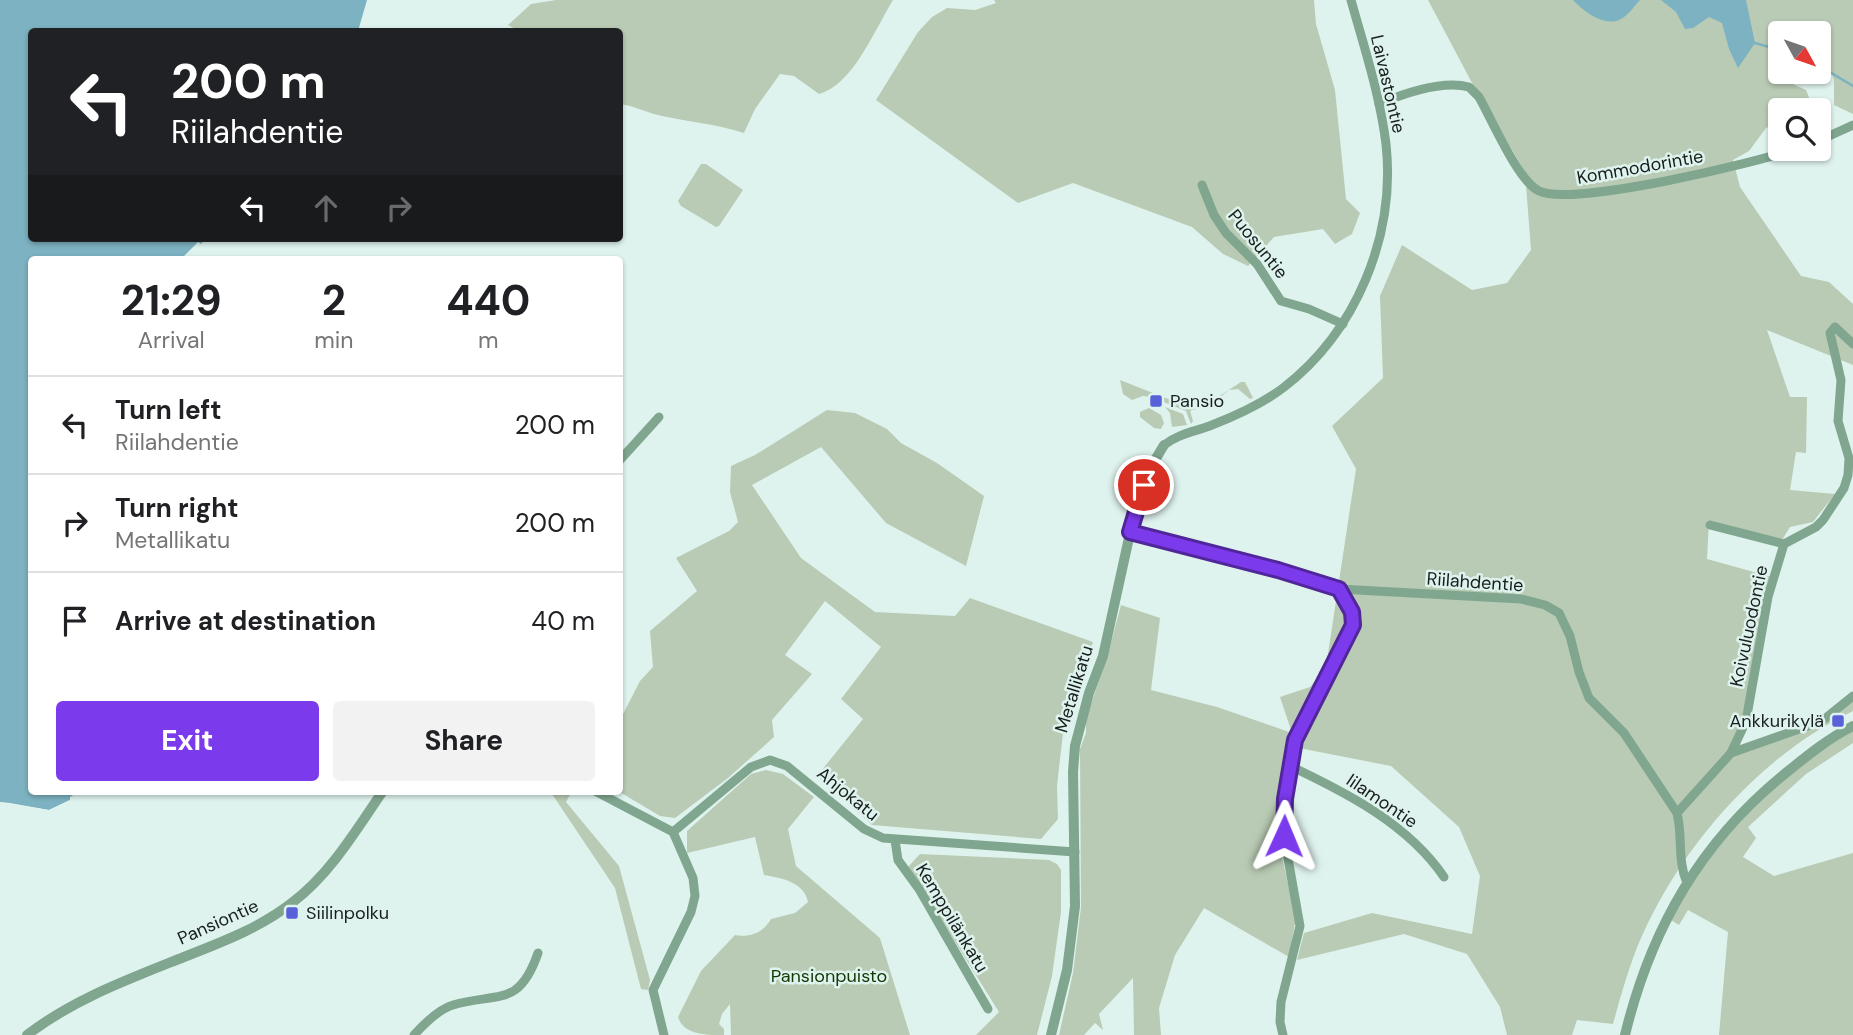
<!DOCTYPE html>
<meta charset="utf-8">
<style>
:root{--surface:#fff;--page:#f2f2f2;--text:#202124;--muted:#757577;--line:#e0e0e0;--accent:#7c3aed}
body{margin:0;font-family:"DM Sans",sans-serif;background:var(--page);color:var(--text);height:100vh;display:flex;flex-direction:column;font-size:26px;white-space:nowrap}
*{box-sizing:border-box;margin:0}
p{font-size:23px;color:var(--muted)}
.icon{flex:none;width:38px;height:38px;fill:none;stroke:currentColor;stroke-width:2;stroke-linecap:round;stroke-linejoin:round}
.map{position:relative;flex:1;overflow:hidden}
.details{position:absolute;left:28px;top:256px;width:595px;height:539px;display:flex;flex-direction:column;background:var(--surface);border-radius:7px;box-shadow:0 2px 5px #0004}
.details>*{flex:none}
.guide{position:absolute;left:28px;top:28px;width:595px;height:214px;border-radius:7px;box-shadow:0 2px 5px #0004;background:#202124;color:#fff;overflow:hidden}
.needle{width:46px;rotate:130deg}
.fabs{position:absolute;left:1768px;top:21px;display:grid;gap:14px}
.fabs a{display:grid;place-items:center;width:63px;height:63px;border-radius:7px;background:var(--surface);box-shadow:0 2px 5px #0004;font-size:35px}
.pin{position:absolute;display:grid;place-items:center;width:60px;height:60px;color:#fff;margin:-30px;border:4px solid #fff;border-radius:50%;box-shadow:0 2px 7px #0007}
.me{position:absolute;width:77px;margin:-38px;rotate:1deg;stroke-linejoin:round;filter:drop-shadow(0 0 5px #0008)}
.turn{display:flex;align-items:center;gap:24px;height:147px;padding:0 28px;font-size:32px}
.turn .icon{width:91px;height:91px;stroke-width:2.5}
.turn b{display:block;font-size:49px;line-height:60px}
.lanes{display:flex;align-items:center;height:66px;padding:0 28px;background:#0003;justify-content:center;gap:35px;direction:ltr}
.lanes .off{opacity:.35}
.eta{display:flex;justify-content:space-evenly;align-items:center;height:119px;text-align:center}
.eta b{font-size:42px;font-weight:700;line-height:49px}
.button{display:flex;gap:14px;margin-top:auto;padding:14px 28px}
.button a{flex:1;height:80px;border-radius:7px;background:var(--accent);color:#fff;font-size:28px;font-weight:700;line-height:80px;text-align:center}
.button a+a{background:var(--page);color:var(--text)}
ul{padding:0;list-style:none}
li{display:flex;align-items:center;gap:21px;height:98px;padding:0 28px;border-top:2px solid var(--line)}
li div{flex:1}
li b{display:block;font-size:26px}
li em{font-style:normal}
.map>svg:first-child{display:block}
</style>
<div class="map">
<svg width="1853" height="1035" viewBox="0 0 1853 1035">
<rect width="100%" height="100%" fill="#dff3ee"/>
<g fill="#b9cbb4">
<path d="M556 0H893C875 29 853 85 819 94L794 76 780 74 755 109 744 133C717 124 690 122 662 116 648 113 635 106 620 104V32L519 31 508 25 531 4Z"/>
<path d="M994 0H1314L1316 24 1335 90 1346 199 1360 213 1352 234 1335 244 1323 229 1274 237 1248 266 1223 254 1192 227 1073 183 1018 203 876 100 918 32 932 17 947 8 975 10 996 3Z"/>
<path d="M1428 0H1853V114L1834 105V79L1818 44V33H1780V72H1795L1786 81 1806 90 1814 110H1780V123L1766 128 1749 151 1733 160 1740 187 1801 276 1829 282 1853 304V365L1767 330 1790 397H1807L1806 453 1796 452 1790 490 1835 494 1813 522 1790 527 1782 540 1709 521 1707 559 1772 577 1741 725 1730 748 1791 735 1853 700V711C1760 756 1683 844 1641 938 1629 966 1621 995 1613 1024L1577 1020 1572 1035H1507L1500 1007 1467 954 1404 934 1297 960 1304 933 1372 913 1472 934 1480 876 1459 827 1391 766 1299 748 1294 738 1285 763 1281 794V853L1296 918 1289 957 1204 908 1175 955 1159 1008 1161 1035H1134L1133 978 1099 1014 1103 1030 1095 1023 1084 1035H1059L1073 973 1081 907 1080 749 1086 733V719L1108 654 1121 605 1160 618 1151 690 1217 707 1292 733 1280 697 1310 687 1326 667 1356 469 1332 426 1383 378 1380 296 1402 245 1472 290 1507 283 1531 250 1525 172 1471 81Z"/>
<path d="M701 164H706L743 190 719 226 716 227 681 206 678 201Z"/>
<path d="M1120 380 1191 408 1212 401 1241 382H1245L1253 398 1250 399 1238 389 1229 390 1213 403 1190 411 1193 421 1191 424 1186 411 1161 401 1159 398 1143 396 1132 400 1123 394Z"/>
<path d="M1165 407 1183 414 1187 425 1172 427 1170 413Z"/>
<path d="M1149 408 1161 415 1164 423 1161 429 1154 428 1140 417V412Z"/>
<path d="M827 410 855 413 887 429 901 443 937 463 984 496 966 566 886 523 821 447 752 485 801 558 875 612 955 616 970 598 1093 642 1063 733 1057 786 1058 819 1041 839 872 825 817 776 863 719 841 699 881 647 825 601 785 655 812 674 772 720 774 737 728 778 675 818 660 816 618 791 620 720 640 681 653 667 650 631 697 591 676 558 729 531 738 522 730 492 731 466 755 455Z"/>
<path d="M1853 730V743L1806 774 1748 827 1756 838 1743 857 1774 876 1853 853V1035H1719L1728 932 1688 910 1679 925 1671 920C1712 841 1778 776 1853 730Z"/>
<path d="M766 770 783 774 814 797 788 829 796 866 880 938 910 1035H731L730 1004 722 1014 719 1024 724 1029V1035C705 1035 684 1035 678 1017L701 971 735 935C750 938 764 932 771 919L795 913 808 902C804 882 782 878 764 875L755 837 687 853V831L751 774Z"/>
<path d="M550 791H572L566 802 619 866 650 980 648 990 641 989 615 888Z"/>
<path d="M920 854 1049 860 1057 864 1061 870V912L1052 976 1037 1035H976L999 1012 908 867Z"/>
</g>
<g fill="#7cb2c1">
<path d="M0 0H367L358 31 32 32V238H206L201 244 198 242 181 259H32V791H79L70 797V800L49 810 0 802Z"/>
<path d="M1573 0H1640C1635 5 1630 13 1624 17 1608 30 1584 12 1573 0Z"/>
<path d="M1661 0H1746L1755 43 1738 68 1729 49 1722 23 1709 17 1693 28 1685 29 1676 12Z"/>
</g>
<path fill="#dff3ee" d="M70 800V802L50 813 0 806V802L10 803 49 810Z"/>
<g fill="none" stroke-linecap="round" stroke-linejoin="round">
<g stroke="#7cb2c1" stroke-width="2.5">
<path d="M1755 43 1780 50"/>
<path d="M1818 65 1853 86"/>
</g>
<g stroke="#80a68f" stroke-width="9">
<path d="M1379 104C1405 93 1442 80 1469 87L1479 97C1492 120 1518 181 1539 191 1572 207 1756 163 1795 149"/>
<path d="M1818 141 1853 125"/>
<path d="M1202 185 1214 215 1226 233 1257 264 1281 301 1309 309 1343 324"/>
<path d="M1164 445C1180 433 1194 432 1212 425 1235 416 1263 403 1283 388 1356 332 1396 236 1386 144 1380 95 1364 47 1351 0"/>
<path d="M620 460 659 417"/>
<path d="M1710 525 1784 544"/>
<path d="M1130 532 1278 570 1339 589 1521 599 1545 605 1559 613 1570 636 1579 672 1589 698 1624 733 1677 813C1683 837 1677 860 1687 883"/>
<path d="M1731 753 1746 721 1768 597 1784 544 1816 527 1823 520 1844 488 1848 475 1849 458 1838 421 1841 380 1830 333 1835 327 1853 344"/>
<path d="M1290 766C1347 793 1408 824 1444 877"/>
<path d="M595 791 673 832 693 878 695 896 691 912 653 990 664 1035"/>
<path d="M1677 813 1731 753 1822 721 1853 696"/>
<path d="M673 832 751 767 770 760 787 766 864 829 883 838 1075 852"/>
<path d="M895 840 898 860 919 889 988 1009"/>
<path d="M414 1035C424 1024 439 1009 453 1005 498 992 519 1008 538 953"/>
<path d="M1283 1035 1280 1022 1281 1002 1300 926 1284 836V818L1290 766 1295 740 1353 625 1352 612 1339 589"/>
</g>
<g stroke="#80a68f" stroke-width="10">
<path d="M27 1035C74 999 129 979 184 957 222 942 260 928 293 902 331 873 356 830 383 791"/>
<path d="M1051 1035 1067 970 1075 906 1073 772 1075 746 1089 693 1103 656 1136 506 1149 470 1164 445"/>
<path d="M1625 1035C1651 928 1701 841 1787 772 1808 755 1829 738 1853 726"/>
</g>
</g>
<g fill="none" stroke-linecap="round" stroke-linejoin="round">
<defs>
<path id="route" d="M1144 485 1130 532 1278 570 1339 589 1352 612 1353 625 1295 740 1285 799 1284 836"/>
</defs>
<use href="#route" stroke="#51269a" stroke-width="18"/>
<use href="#route" stroke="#7c3aed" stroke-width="12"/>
</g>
<g fill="#5961d8" stroke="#dff3ee" stroke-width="2.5">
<rect x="1149" y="394" width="14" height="14" rx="3.5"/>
<rect x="1831" y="714" width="14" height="14" rx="3.5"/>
<rect x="285" y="906" width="14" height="14" rx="3.5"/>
</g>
<g text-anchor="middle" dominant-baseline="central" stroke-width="5" stroke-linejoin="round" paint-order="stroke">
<g font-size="18" fill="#171e1c" stroke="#dff3ee">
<text transform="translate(1388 84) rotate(77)">Laivastontie</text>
<text transform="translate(1640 167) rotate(-10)">Kommodorintie</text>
<text transform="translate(1258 244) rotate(51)">Puosuntie</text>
<text transform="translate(1475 582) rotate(4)">Riilahdentie</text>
<text transform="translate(1749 626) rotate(-78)">Koivuluodontie</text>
<text transform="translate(1074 689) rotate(-73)">Metallikatu</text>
<text transform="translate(848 794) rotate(39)">Ahjokatu</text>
<text transform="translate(1382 801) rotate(34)">Iilamontie</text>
<text transform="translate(952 918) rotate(59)">Kemppilänkatu</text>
<text transform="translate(218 922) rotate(-24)">Pansiontie</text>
</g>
<g font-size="18" fill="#171e1c" stroke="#dff3ee" text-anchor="start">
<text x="1170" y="401">Pansio</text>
<text x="1824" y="721" text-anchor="end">Ankkurikylä</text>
<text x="306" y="913">Siilinpolku</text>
</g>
<g font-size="18" fill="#123803" stroke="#dff3ee">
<text x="829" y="976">Pansionpuisto</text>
</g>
</g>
</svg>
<div class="fabs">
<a><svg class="needle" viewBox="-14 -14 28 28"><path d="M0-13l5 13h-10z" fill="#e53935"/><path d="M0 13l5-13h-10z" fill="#757577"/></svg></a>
<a><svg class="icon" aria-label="search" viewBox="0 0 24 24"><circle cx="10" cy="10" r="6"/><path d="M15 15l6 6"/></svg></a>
</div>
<div class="pin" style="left:1144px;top:485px;background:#d93025"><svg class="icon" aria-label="arrive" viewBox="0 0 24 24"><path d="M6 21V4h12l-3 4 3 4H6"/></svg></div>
<svg class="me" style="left:1284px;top:836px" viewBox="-20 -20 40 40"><path d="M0-17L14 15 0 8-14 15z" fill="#7c3aed" stroke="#fff" stroke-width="4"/></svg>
<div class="guide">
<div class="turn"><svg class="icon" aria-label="left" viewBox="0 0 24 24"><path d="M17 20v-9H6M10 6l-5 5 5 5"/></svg><div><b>200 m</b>Riilahdentie</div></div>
<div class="lanes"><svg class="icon" aria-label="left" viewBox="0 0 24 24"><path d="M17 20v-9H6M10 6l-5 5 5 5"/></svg><svg class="icon off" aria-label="ahead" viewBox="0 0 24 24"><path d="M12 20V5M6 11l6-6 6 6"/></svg><svg class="icon off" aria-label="right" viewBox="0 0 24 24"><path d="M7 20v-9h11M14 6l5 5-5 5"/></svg></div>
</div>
<section class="details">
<div class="eta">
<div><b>21:29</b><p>Arrival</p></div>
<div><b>2</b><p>min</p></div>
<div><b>440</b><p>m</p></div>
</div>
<ul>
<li><svg class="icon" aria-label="left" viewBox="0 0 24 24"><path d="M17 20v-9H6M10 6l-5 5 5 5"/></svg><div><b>Turn left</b><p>Riilahdentie</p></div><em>200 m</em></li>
<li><svg class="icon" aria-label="right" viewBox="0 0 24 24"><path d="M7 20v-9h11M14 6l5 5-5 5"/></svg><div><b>Turn right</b><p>Metallikatu</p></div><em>200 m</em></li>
<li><svg class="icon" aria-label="arrive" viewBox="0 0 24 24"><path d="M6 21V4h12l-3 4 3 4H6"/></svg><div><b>Arrive at destination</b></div><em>40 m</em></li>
</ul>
<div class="button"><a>Exit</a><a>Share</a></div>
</section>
</div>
